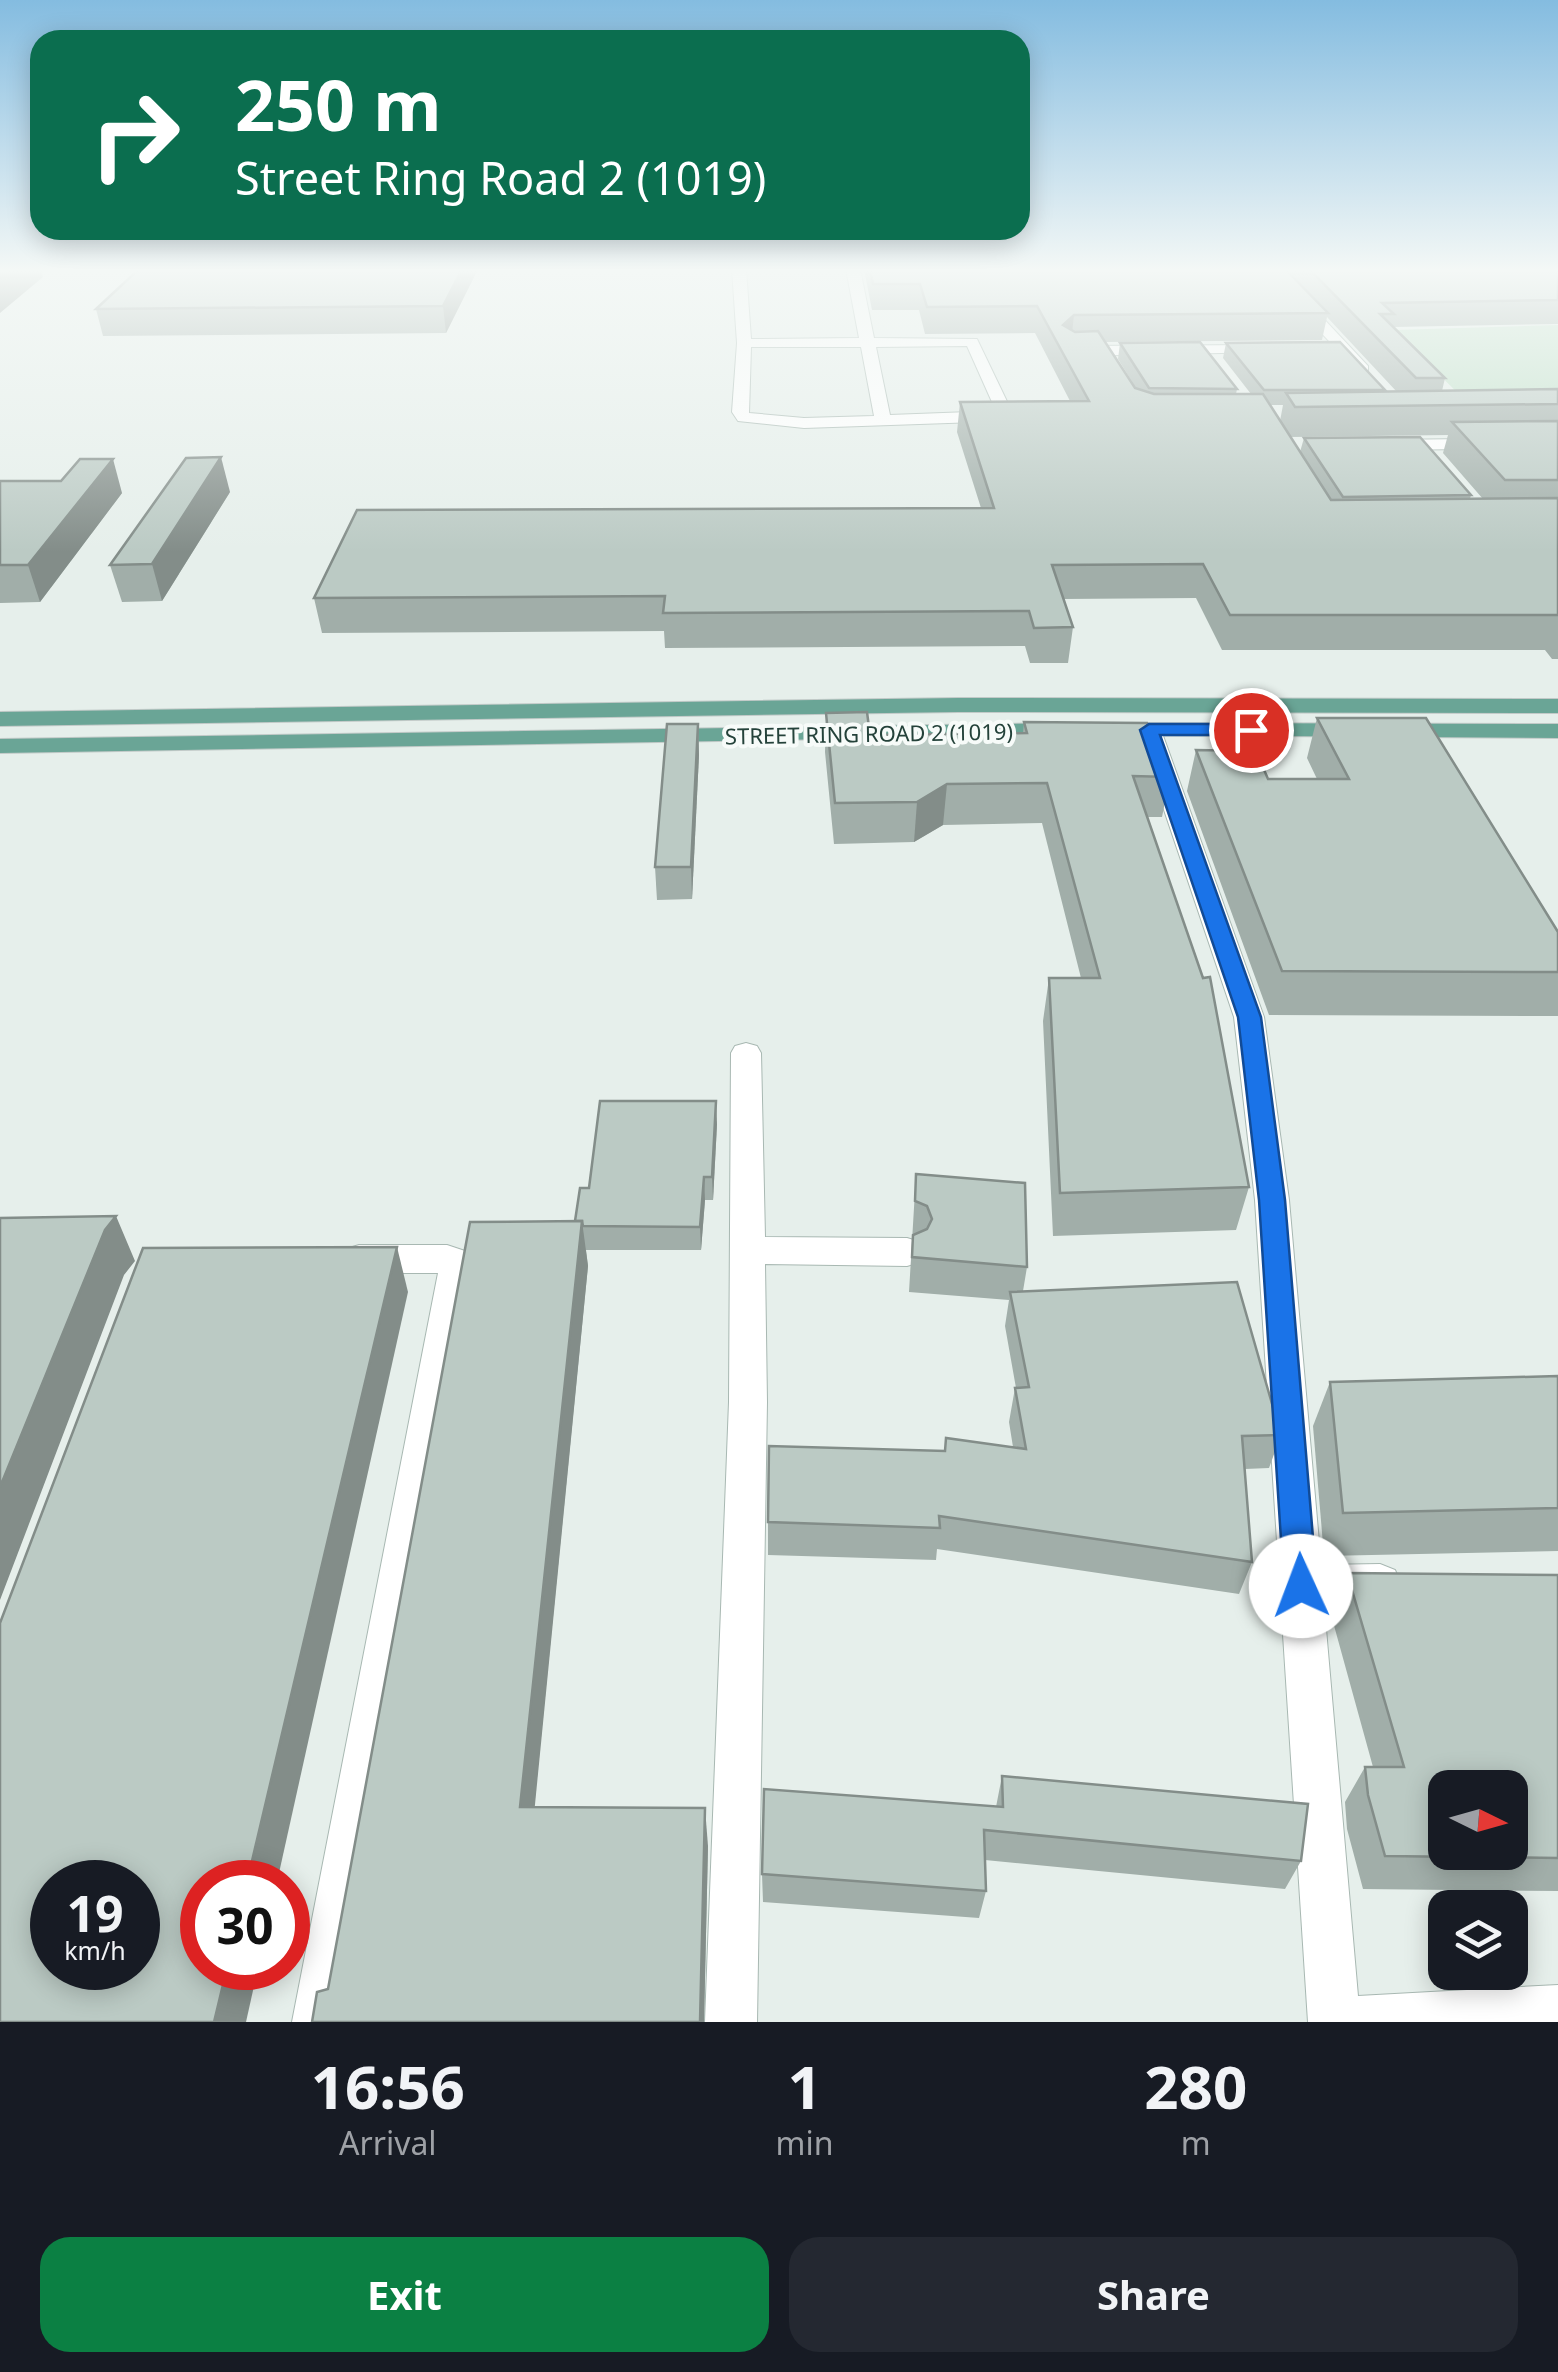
<!DOCTYPE html>
<style>
:root{--surface:#171b24;--page:#242831;--text:#f1f3f6;--muted:#9ea1a6;--accent:#0b8043}
body{margin:0;font-family:"Noto Sans",sans-serif;background:var(--page);color:var(--text);height:100vh;display:flex;flex-direction:column;font-size:38px;white-space:nowrap}
*{box-sizing:border-box;margin:0}
p{font-size:32px;color:var(--muted)}
.icon{flex:none;width:55px;height:55px;fill:none;stroke:currentColor;stroke-width:2;stroke-linecap:round;stroke-linejoin:round}
.map{position:relative;height:2022px;overflow:hidden}
.side{display:flex;flex-direction:column;background:var(--surface);flex:1}
.side>*{flex:none}
.hud{position:absolute;left:30px;top:30px;width:1000px;height:210px;border-radius:30px;box-shadow:0 5px 25px #0003;background:#0b6e4f;color:#fff;overflow:hidden}
.needle{width:65px;rotate:95deg}
.fabs{position:absolute;left:1428px;top:1770px;display:grid;gap:20px}
.fabs a{display:grid;place-items:center;width:100px;height:100px;border-radius:20px;background:var(--surface);box-shadow:0 5px 25px #0003;font-size:50px}
.speed{position:absolute;left:30px;top:1860px;display:flex;gap:20px;font-size:50px;font-weight:700;text-align:center}
.speed>*{display:grid;place-content:center;width:130px;height:130px;border-radius:50%;background:var(--surface);box-shadow:0 5px 25px #0003;line-height:1}
.speed small{font-size:25px;font-weight:400}
.speed .limit{border:15px solid #d22;background:#fff;color:#111}
.pin{position:absolute;display:grid;place-items:center;width:85px;height:85px;color:#fff;margin:-42px;border:5px solid #fff;border-radius:50%;box-shadow:0 2px 10px #0007}
.me{position:absolute;width:110px;margin:-55px;rotate:358deg;stroke-linejoin:round;filter:drop-shadow(0 0 8px #0008)}
.turn{display:flex;align-items:center;gap:35px;height:210px;padding:0 40px;font-size:45px}
.turn .icon{width:130px;height:130px;stroke-width:2.5}
.turn b{display:block;font-size:70px;line-height:85px}
.eta{display:flex;justify-content:space-evenly;align-items:center;height:170px;text-align:center}
.eta b{font-size:60px;font-weight:700;line-height:70px}
.button{display:flex;gap:20px;margin-top:auto;padding:20px 40px}
.button a{flex:1;height:115px;border-radius:30px;background:var(--accent);color:#fff;font-size:40px;font-weight:700;line-height:115px;text-align:center}
.button a+a{background:var(--page);color:var(--text)}
.map>svg:first-child{display:block}
</style>
<div class="map">
<svg width="1558" height="2022" viewBox="0 0 1558 2022">
<rect width="100%" height="100%" fill="#e6efeb"/>
<path fill="#bfe0c8" d="M1558 325V413L1479 414 1394 330Z"/>
<g fill="none" stroke-linecap="round" stroke-linejoin="round">
<defs>
<g id="street">
<path d="M732 269H746L751 339 859 338 846 269H860L874 338 977 339 1014 416 1006 421 804 428 738 421 732 412 737 343ZM967 346 996 411 890 415 876 347ZM751 347H861L874 416 804 418 749 413Z"/>
<path d="M1251 269H1265L1273 277 1290 283 1368 366V372H1358L1280 289 1263 283Z"/>
<path d="M1266 345 1273 349 1271 352 1072 356 1064 351 1072 346Z"/>
<path d="M1558 438V448L1386 450 1377 445 1386 440Z"/>
<path d="M1149 723 1161 730 1264 1017 1289 1200 1321 1565 1380 1564 1395 1570 1401 1584 1395 1598 1380 1604 1324 1606 1358 1996 1558 1985V2022H1308L1255 1200 1234 1017 1137 730Z"/>
<path d="M746 1043 757 1046 761 1053 765 1237 907 1238 920 1242 925 1252 920 1262 907 1266 765 1264 767 1402 757 2022H705L729 1402 731 1053 735 1046Z"/>
<path d="M359 1245H447L471 1253 476 1263 344 2022H292L438 1273H359L346 1269 341 1259 346 1249Z"/>
</g>
<g id="primary">
<path d="M958 698 1558 699V713L958 712 0 726V712Z"/>
<path d="M1062 723 1070 725 1074 730 1070 735 0 753V739Z"/>
<path d="M1108 723 1558 724V738L1100 735 1096 730 1100 725Z"/>
</g>
</defs>
<use href="#street" stroke="#a8b8b2" stroke-width="2"/>
<use href="#primary" stroke="#c2cac8" stroke-width="2"/>
<use href="#street" fill="#fff" fill-rule="evenodd"/>
<use href="#primary" fill="#6aa596" fill-rule="evenodd"/>
</g>
<g fill="#a1aea9" fill-rule="evenodd">
<path d="M139 269H478L446 333 103 336 96 309Z"/>
<path d="M864 269H1558V324L1393 327 1445 378 1442 391 1558 389V659H1552L1545 650H1222L1196 598 1063 599 1073 627 1068 663H1030L1025 646 665 648 664 631 322 633 314 598 981 508 957 432 960 402 1070 401 1035 333 925 334 919 310H872ZM1327 317 1397 392H1384L1385 390 1226 343 1223 358 1251 394H1236L1237 389 1120 343 1118 359 1136 388 1105 342 1322 340ZM1270 405H1283L1280 421ZM1448 435 1443 453 1483 499H1470L1471 495 1304 438 1300 452 1291 437Z"/>
<path d="M0 481 122 493 40 602 0 603Z"/>
<path d="M230 492 162 601 122 602 110 565Z"/>
<path d="M826 713 870 735 1023 733 1024 722 1156 751 1170 777 1162 817H1148L1249 1187 1236 1230 1053 1236 1043 1021 1049 978H1081L1042 823 943 825 914 842 834 844 825 752Z"/>
<path d="M1317 718 1558 932V1016L1269 1015 1187 791 1196 750 1268 779H1317L1307 758Z"/>
<path d="M698 724 699 755 692 899 657 900 655 867Z"/>
<path d="M717 1124 713 1200H705L701 1250H586L588 1266 534 1807 708 1846 704 2022H312L328 1989 575 1221 589 1188Z"/>
<path d="M916 1174 1027 1267 1023 1291 1281 1435 1269 1468 1245 1469 1252 1562 1239 1594 937 1549 936 1560 768 1555V1522L945 1451 1013 1447 1009 1422 1015 1388H1016L1005 1326 1009 1300 909 1292Z"/>
<path d="M1558 1376V1551L1324 1556 1313 1426 1330 1382Z"/>
<path d="M1347 1573 1558 1575V1891L1363 1889 1347 1829 1345 1802 1365 1767H1373L1330 1611Z"/>
<path d="M1002 1776 1301 1861 1285 1889 985 1860 986 1891 979 1918 763 1902 762 1874 996 1807Z"/>
</g>
<g fill="#838d89">
<path d="M11 269H41L43 277 0 313V277Z"/>
<path d="M462 269H478L446 333 443 306Z"/>
<path d="M1074 315 1071 342 1063 325Z"/>
<path d="M221 457 230 492 162 601 152 564Z"/>
<path d="M113 459 122 493 40 602 28 565Z"/>
<path d="M698 724 699 755 692 899 691 867Z"/>
<path d="M947 784 943 825 914 842 917 802Z"/>
<path d="M716 1101 717 1124 713 1200 712 1177Z"/>
<path d="M704 1177 705 1200 701 1250 700 1227Z"/>
<path d="M116 1216 135 1261 124 1275 0 1600V1487L105 1230Z"/>
<path d="M582 1221 588 1266 531 1845 520 1807Z"/>
<path d="M397 1247 408 1292 277 1882H247Z"/>
<path d="M705 1808 708 1846 704 2022H700Z"/>
<path d="M227 1968H258L246 2022H214Z"/>
</g>
<g fill="#bbcac4" stroke="#838d89" stroke-width="2.5" fill-rule="evenodd">
<path d="M0 269H11L0 277Z"/>
<path d="M139 269H462L443 306 96 309Z"/>
<path d="M870 269H1285L1328 313 1074 315 1063 325 1075 332 1098 331 1135 388 1154 394H1263L1331 500 1558 498V615H1230L1203 564 1052 565 1073 627 1034 628 1029 611 663 613 665 596 314 598 357 510 994 508 960 402 1089 401 1037 306 927 307 920 284H873Z"/>
<path d="M1309 269H1558V300L1382 303 1394 314H1380L1445 378H1416Z"/>
<path d="M1200 342 1237 389 1149 388 1120 343Z"/>
<path d="M1340 342 1385 390H1264L1226 343Z"/>
<path d="M1558 389V404L1295 407 1286 393Z"/>
<path d="M1558 421V480H1505L1452 422Z"/>
<path d="M1420 437 1471 495 1343 497 1304 438Z"/>
<path d="M221 457 152 564 110 565 186 458Z"/>
<path d="M80 459H113L28 565H0V481H61Z"/>
<path d="M867 712 870 735 1027 733 1024 722 1147 723 1156 751H1161L1170 777 1133 776 1203 978 1210 977 1249 1187 1060 1193 1049 978H1100L1047 783 947 784 917 802 835 803 826 713Z"/>
<path d="M1317 718H1426L1558 932V972L1282 971 1196 750 1256 751 1268 779H1349Z"/>
<path d="M667 724H698L691 867H655Z"/>
<path d="M600 1101H716L712 1177H704L700 1227 583 1226 582 1221H575L580 1188H589Z"/>
<path d="M916 1174 1025 1183 1027 1267 912 1257 913 1235 927 1229 932 1219 927 1206 915 1201Z"/>
<path d="M116 1216 105 1230 0 1487V1218Z"/>
<path d="M582 1221 520 1807 705 1808 700 2022H312L317 1992 328 1989 470 1222Z"/>
<path d="M397 1247 247 1882H202V1968H227L214 2022H0V1623L143 1248ZM52 1882H138V1968H52Z"/>
<path d="M1237 1282 1281 1435 1242 1436 1252 1562 939 1516 940 1528 768 1522 769 1446 945 1451 946 1438 1026 1449 1015 1388 1029 1387 1010 1292Z"/>
<path d="M1558 1376V1508L1343 1513 1330 1382Z"/>
<path d="M1347 1573 1558 1575V1858L1385 1856 1368 1795 1365 1767H1404ZM1445 1788H1510V1852H1445Z"/>
<path d="M1002 1776 1308 1804 1301 1861 984 1830 986 1891 762 1874 764 1789 1003 1807Z"/>
</g>
<linearGradient id="sky" x2="0" y2="1"><stop stop-color="#84bce0"/><stop offset="0.49" stop-color="#f4f8f6"/><stop offset="1" stop-color="#f4f8f6" stop-opacity="0"/></linearGradient>
<rect width="1558" height="552" fill="url(#sky)"/>
<path fill="#1a73e8" stroke="#114b97" stroke-width="2.5" d="M1149 724H1251L1260 730 1251 735H1160L1261 1017 1285 1200 1317 1586 1312 1597 1301 1601 1289 1597 1284 1586 1259 1200 1238 1017 1140 730Z"/>
<g text-anchor="middle" dominant-baseline="central" stroke-width="8" stroke-linejoin="round" paint-order="stroke">
<g font-size="22" fill="#24423a" stroke="#f7fbf9">
<text transform="translate(869 733) rotate(-1)">STREET RING ROAD 2 (1019)</text>
</g>
</g>
</svg>
<div class="fabs">
<a><svg class="needle" viewBox="-14 -14 28 28"><path d="M0-13l5 13h-10z" fill="#e53935"/><path d="M0 13l5-13h-10z" fill="#9ea1a6"/></svg></a>
<a><svg class="icon" aria-label="layers" viewBox="0 0 24 24"><path d="M12 4l9 5-9 5-9-5zM3 14l9 5 9-5"/></svg></a>
</div>
<div class="speed"><div>19<small>km/h</small></div><div class="limit">30</div></div>
<div class="pin" style="left:1251px;top:730px;background:#d93025"><svg class="icon" aria-label="arrive" viewBox="0 0 24 24"><path d="M6 21V4h12l-3 4 3 4H6"/></svg></div>
<svg class="me" style="left:1301px;top:1586px" viewBox="-20 -20 40 40"><circle r="19" fill="#fff"/><path d="M0-13L10 11 0 6-10 11z" fill="#1a73e8"/></svg>
<div class="hud">
<div class="turn"><svg class="icon" aria-label="right" viewBox="0 0 24 24"><path d="M7 20v-9h11M14 6l5 5-5 5"/></svg><div><b>250 m</b>Street Ring Road 2 (1019)</div></div>
</div>
</div>
<section class="side">
<div class="eta">
<div><b>16:56</b><p>Arrival</p></div>
<div><b>1</b><p>min</p></div>
<div><b>280</b><p>m</p></div>
</div>
<div class="button"><a>Exit</a><a>Share</a></div>
</section>
